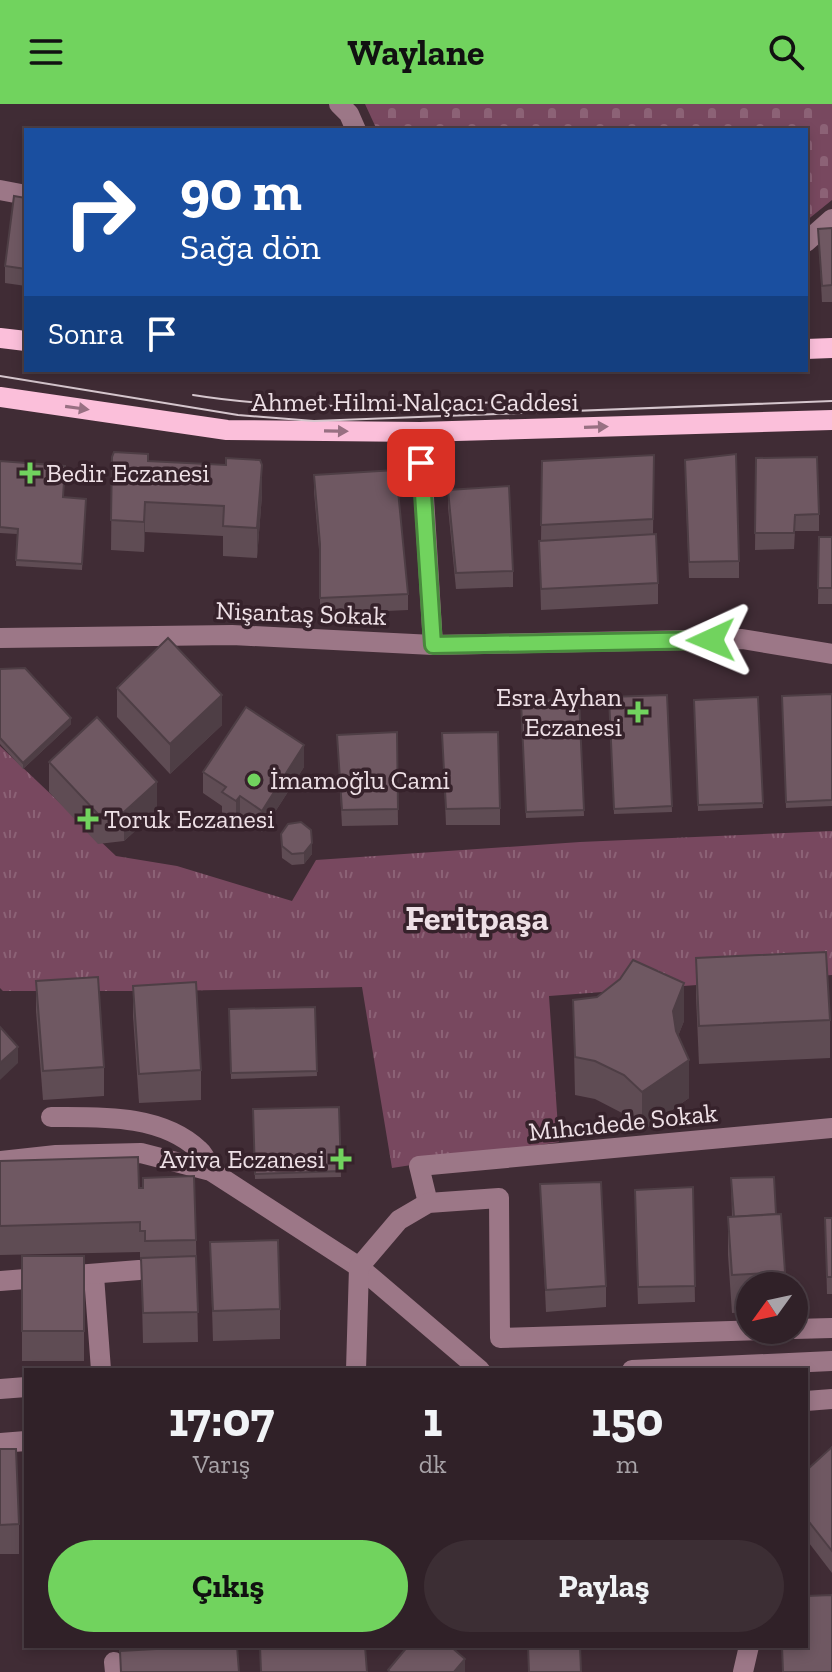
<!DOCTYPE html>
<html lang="tr">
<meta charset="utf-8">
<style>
:root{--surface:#302128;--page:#3c2e34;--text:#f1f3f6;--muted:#a8a3a8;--line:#4b3e45;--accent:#71d35e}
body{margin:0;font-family:"Zilla Slab",serif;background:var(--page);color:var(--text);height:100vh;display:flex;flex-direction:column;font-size:30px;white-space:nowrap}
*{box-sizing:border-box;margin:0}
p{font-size:26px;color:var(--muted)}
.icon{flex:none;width:44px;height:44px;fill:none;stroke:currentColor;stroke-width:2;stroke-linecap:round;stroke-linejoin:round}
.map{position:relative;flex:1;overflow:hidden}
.sheet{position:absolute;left:24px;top:1264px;width:784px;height:280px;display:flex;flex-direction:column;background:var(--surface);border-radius:0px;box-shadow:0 4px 12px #0003,0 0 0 2px var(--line)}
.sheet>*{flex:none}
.banner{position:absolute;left:24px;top:24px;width:784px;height:244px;border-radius:0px;box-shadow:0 4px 12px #0003,0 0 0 2px var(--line);background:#1a4fa0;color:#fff;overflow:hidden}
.needle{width:52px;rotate:237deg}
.fabs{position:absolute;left:736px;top:1168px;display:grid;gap:16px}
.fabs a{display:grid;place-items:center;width:72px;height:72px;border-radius:50%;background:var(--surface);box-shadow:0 4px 12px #0003,0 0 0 2px var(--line);font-size:40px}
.pin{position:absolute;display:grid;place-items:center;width:68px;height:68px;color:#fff;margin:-34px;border-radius:16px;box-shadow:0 4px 12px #0006}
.me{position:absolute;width:88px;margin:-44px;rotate:269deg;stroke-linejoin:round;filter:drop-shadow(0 0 6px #0008)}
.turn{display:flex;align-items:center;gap:28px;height:168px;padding:0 24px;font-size:36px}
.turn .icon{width:104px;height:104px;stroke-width:2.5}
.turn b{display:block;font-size:56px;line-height:68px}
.then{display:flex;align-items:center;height:76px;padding:0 24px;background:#0003;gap:16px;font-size:30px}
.eta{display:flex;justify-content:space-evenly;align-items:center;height:136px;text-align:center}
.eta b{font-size:48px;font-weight:700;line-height:56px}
.action{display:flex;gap:16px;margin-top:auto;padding:16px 24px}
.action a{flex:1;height:92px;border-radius:48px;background:var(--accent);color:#111;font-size:32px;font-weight:700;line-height:92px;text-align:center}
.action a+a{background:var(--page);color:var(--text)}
header{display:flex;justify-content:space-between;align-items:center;height:104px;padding:0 24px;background:var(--accent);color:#111;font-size:36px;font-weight:700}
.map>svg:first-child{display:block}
</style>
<header><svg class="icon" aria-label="menu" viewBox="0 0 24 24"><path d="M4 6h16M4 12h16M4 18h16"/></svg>Waylane<svg class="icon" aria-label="search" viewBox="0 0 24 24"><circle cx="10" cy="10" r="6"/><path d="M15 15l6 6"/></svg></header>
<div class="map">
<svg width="832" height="1568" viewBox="0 0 832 1568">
<defs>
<pattern id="grass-tufts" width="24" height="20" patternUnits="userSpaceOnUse" patternTransform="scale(2)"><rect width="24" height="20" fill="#78485f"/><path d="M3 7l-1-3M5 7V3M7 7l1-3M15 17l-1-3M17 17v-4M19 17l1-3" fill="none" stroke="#8c6276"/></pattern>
<pattern id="cemetery-stones" width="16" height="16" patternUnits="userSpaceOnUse" patternTransform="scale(2)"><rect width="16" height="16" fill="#78485f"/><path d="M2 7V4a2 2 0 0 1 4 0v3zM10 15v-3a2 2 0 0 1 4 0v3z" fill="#8c6276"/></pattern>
</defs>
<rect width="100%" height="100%" fill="#402c35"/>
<path fill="url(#grass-tufts)" d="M0 642 116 752 177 762 292 797 316 756 580 738 832 727V871L549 892 559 1038 392 1064 362 883 165 887H3L0 884Z"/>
<path fill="url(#cemetery-stones)" d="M365 0H832V96L806 117V26H377Z"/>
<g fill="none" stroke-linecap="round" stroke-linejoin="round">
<g stroke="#9c7787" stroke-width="20">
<path d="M339 0 349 10 356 26"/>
<path d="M0 86 26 91"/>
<path d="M806 138 832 115"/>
<path d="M420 328 433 541"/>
<path d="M0 534 232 531 433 541 742 535 832 550"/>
<path d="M51 1013C100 1013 161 1010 199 1046 205 1051 208 1060 211 1067"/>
<path d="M0 1057 56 1051 141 1049 211 1067 359 1163 480 1266"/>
<path d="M428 1099 419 1062 832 1024"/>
<path d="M94 1172 101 1266"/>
<path d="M0 1177 139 1166"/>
<path d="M794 1225 832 1224"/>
<path d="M356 1266 359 1163 399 1116 428 1099 499 1094 500 1234 764 1226"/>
<path d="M632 1266 832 1257"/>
<path d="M0 1285 26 1283"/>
<path d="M806 1297 832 1295"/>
<path d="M0 1339 26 1337"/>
<path d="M114 1558 115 1568"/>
<path d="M743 1568 749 1542"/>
</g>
<g stroke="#fbbfda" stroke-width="20">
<path d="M0 234 26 237"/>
<path d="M806 245 832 244"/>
<path d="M0 293 227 326 420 328 832 316"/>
</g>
<g stroke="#d5c6cd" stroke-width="2">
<path d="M0 272 238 311 314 317 832 297"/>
<path d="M193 291C298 308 402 301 508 298"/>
</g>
</g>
<g fill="#5f4c54">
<path d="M26 94V182L5 179V162Z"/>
<path d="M832 124V198H822L818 125Z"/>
<path d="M654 351 653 430 658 479V500L541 506 539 437H541L542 357Z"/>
<path d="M112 353 148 357 262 391 257 454 223 452V432L145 428 144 448 111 446Z"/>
<path d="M756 354 819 410V427H795L794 445 755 446Z"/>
<path d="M0 357 63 393 86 395 82 466 16 462 17 430 0 429Z"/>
<path d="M314 371 408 490V506L320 510V457L314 388Z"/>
<path d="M685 372 739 457V474H689Z"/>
<path d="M448 386 513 467V483L456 485 448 403Z"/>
<path d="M819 433H832V500H818Z"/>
<path d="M0 565 71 620 23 665 0 640Z"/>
<path d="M117 584 222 621 170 670 117 613Z"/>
<path d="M832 590V702L786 704 782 592Z"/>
<path d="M667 591 672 708 614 710 609 593Z"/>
<path d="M758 593 763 704 698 707 694 596Z"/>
<path d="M579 594 584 712 526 714 521 597Z"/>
<path d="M397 628 398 721 342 722 337 631Z"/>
<path d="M442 629 500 704V721H446Z"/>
<path d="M49 658 157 707 124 737 98 740 49 688Z"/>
<path d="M304 663 262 728 240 713 236 719 222 710V702L203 689V668Z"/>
<path d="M281 730 312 750 304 760 292 761 282 754Z"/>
<path d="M696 854 830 916V954L699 960 696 892Z"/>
<path d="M36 877 104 963V992L43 996 36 907Z"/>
<path d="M133 882 201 966V996L139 999 133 912Z"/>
<path d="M573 896 684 917 678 932 689 994 642 1027 624 1010 595 995 575 991Z"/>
<path d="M315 903 317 972 231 975 229 905Z"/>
<path d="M339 1003 341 1073 255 1075 253 1005Z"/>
<path d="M0 1057 139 1084 196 1136 198 1238 143 1239 141 1157H140V1148L0 1151Z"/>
<path d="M731 1074 776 1110 785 1168V1182H750V1208L732 1209 728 1151V1113H732Z"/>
<path d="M540 1080 606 1182V1203L546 1208Z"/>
<path d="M693 1083 695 1198 638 1200 635 1103Z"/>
<path d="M825 1114H832V1190H827Z"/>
<path d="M210 1138 280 1205V1235L213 1237Z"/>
<rect x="22" y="1152" width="62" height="105"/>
<path d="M832 1343V1469L806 1435V1378Z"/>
<path d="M0 1345 19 1420V1450H0Z"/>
</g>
<g fill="#4e3e45">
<path d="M262 361V391L257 454V424Z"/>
<path d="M145 398V428L144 448V418Z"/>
<path d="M222 591V621L170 670V640Z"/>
<path d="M71 614V620L23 665V659Z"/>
<path d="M304 641V663L262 728V707Z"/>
<path d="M157 678V707L124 737V708Z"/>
<path d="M240 692V713L236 719V697Z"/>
<path d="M312 739V750L304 760V749Z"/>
<path d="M684 879V917L673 945V907Z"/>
<path d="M18 943V959L0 976V959Z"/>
<path d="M689 956V994L642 1027V988Z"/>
<path d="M465 1555V1568H454Z"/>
</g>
<g fill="#6f5862" stroke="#4e3e45" stroke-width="2">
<path d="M14 92 26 94V165L5 162Z"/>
<path d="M832 124V181L822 182 818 125Z"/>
<path d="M114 348 148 350V357L226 361V354L260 356 262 361 257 424 223 422 224 402 145 398 144 418 111 416 112 353Z"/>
<path d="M736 350 739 457 689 458 685 356Z"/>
<path d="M654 351 653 415 541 421 542 357Z"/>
<path d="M817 353 819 410 795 411 794 429H755L756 354Z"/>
<path d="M0 357 65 362 63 393 86 395 82 460 16 456 18 425 0 423Z"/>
<path d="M396 366 408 490 320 494V440L314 371Z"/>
<path d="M509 382 513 467 456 469 448 386Z"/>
<path d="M656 430 658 479 541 485 539 437Z"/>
<path d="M819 433H832V484H818Z"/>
<path d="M168 534 222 591 170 640 117 584Z"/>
<path d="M25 564 71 614 23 659 0 634V565Z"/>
<path d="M832 590V696L786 698 782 592Z"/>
<path d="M667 591 672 702 614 705 609 593Z"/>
<path d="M758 593 763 699 698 701 694 596Z"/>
<path d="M579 594 584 706 526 708 521 597Z"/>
<path d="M246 603 304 641 262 707 240 692 236 697 222 688 226 683 203 668Z"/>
<path d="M97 613 157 678 124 708 98 710 49 658Z"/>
<path d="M397 628 398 705 342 706 337 631Z"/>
<path d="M498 628 500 704 446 705 442 629Z"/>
<path d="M301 718 311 726 312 739 304 749 292 750 282 742 281 730 288 720Z"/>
<path d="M826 848 830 916 699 922 696 854Z"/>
<path d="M633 856 684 879 673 907 676 927 689 956 642 988 624 971 595 957 575 953 573 896 597 893 620 875Z"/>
<path d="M98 873 104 963 43 967 36 877Z"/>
<path d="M196 878 201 966 139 970 133 882Z"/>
<path d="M315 903 317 967 231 969 229 905Z"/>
<path d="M0 923 18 943 0 959Z"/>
<path d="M339 1003 341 1067 255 1070 253 1005Z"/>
<path d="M138 1053 139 1084H143V1074L194 1072 196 1136 145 1137V1127H140V1118L0 1122V1057Z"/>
<path d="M774 1073 776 1110 734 1113 731 1074Z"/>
<path d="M601 1078 606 1182 546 1186 540 1080Z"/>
<path d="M693 1083 695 1182 638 1183 635 1086Z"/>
<path d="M781 1110 785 1168 732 1171 728 1113Z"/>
<path d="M825 1114H832V1173H827Z"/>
<path d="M278 1136 280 1205 213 1207 210 1138Z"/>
<rect x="22" y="1152" width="62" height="75"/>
<path d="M196 1152 198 1208 143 1209 141 1154Z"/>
<path d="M832 1343V1447L806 1414V1378L809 1364Z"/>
<path d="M0 1345H16L19 1420 0 1421Z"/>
<path d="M832 1491V1568H783L782 1542H806V1492Z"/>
<path d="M210 1542H237L239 1568H121L120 1547Z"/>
<path d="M260 1542H365L367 1568H261Z"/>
<path d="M408 1542H450L465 1555 454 1568H390L388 1566Z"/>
<path d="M528 1542H580L581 1568H529Z"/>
</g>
<defs><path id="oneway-solid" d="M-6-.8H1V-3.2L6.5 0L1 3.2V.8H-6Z" transform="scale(2)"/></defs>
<g fill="#987082">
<use href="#oneway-solid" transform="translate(77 304) rotate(8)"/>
<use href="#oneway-solid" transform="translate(596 323) rotate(-2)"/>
<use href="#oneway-solid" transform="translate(336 327) rotate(1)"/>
</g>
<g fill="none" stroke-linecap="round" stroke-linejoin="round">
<defs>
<path id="route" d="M421 359 433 541 711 536"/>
</defs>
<use href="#route" stroke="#49893d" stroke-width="20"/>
<use href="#route" stroke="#71d35e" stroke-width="14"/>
</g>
<g fill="#71d35e" stroke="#36222b" stroke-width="3">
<path d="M26 357h8v8h8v8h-8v8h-8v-8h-8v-8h8z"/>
<path d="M634 596h8v8h8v8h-8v8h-8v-8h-8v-8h8z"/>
<circle cx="254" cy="676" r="8"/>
<path d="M84 703h8v8h8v8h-8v8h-8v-8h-8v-8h8z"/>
<path d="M337 1043h8v8h8v8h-8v8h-8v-8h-8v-8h8z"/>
</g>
<g text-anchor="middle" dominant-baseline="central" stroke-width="7" stroke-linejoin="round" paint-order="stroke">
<g font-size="26" fill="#eee0e6" stroke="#36222b">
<text x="415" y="298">Ahmet Hilmi Nalçacı Caddesi</text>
<text transform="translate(301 509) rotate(2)">Nişantaş Sokak</text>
<text transform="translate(623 1018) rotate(-6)">Mıhcıdede Sokak</text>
</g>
<g font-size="26" fill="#eee0e6" stroke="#36222b" text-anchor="start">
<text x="46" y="369">Bedir Eczanesi</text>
<text x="622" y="593" text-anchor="end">Esra Ayhan<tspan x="622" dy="30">Eczanesi</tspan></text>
<text x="270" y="676">İmamoğlu Cami</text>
<text x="104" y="715">Toruk Eczanesi</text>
<text x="325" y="1055" text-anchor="end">Aviva Eczanesi</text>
</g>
<g font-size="34" font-weight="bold" fill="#eee0e6" stroke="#36222b">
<text x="477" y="814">Feritpaşa</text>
</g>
</g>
</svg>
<div class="fabs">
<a><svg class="needle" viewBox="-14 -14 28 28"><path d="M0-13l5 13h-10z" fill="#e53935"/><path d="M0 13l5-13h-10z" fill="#a8a3a8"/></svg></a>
</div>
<div class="pin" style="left:421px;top:359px;background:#d93025"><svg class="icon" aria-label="arrive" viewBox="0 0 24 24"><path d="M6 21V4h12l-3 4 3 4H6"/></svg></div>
<svg class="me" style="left:711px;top:536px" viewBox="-20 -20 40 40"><path d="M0-17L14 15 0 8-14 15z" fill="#71d35e" stroke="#fff" stroke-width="4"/></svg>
<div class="banner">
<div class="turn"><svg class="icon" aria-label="right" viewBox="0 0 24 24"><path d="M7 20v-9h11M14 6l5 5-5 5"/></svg><div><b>90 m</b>Sağa dön</div></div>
<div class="then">Sonra<svg class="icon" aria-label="arrive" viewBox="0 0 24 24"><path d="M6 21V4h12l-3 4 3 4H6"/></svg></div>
</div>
<section class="sheet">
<div class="eta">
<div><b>17:07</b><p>Varış</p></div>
<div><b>1</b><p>dk</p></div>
<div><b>150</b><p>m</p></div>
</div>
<div class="action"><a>Çıkış</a><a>Paylaş</a></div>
</section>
</div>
